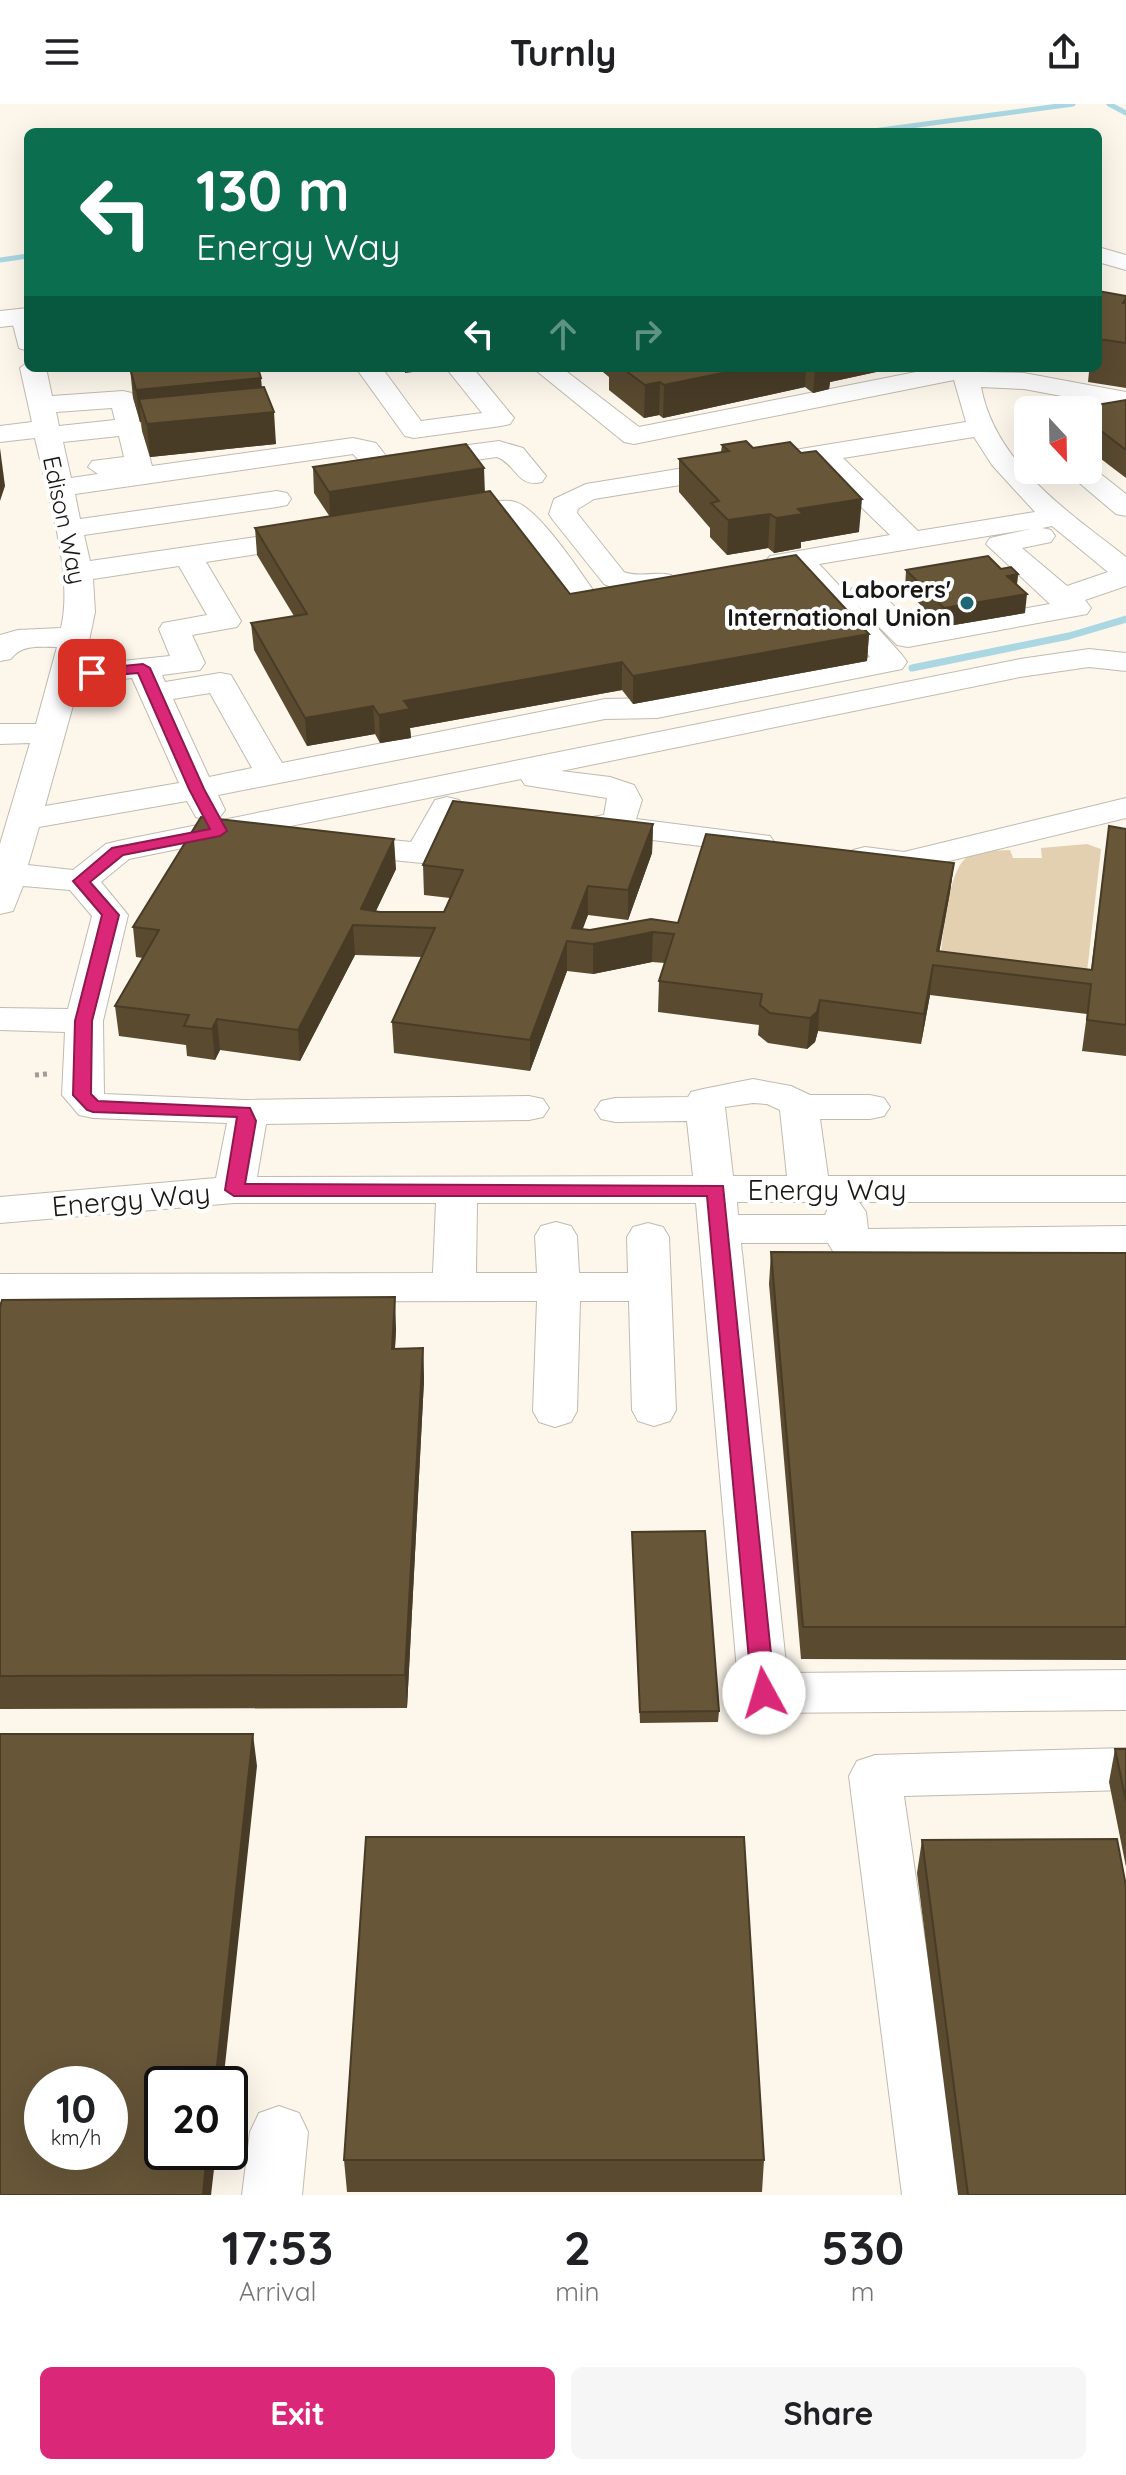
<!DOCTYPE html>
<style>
:root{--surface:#fff;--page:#f6f6f6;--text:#202124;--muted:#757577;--accent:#db2777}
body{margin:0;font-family:Quicksand,sans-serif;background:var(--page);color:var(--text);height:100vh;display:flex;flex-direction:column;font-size:30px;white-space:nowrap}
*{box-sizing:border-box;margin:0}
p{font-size:26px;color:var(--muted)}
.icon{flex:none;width:44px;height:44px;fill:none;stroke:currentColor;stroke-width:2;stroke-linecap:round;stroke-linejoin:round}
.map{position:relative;height:2091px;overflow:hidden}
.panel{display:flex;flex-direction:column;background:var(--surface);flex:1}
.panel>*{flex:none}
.hud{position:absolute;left:24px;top:24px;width:1078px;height:244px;border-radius:12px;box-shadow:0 8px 32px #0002;background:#0b6e4f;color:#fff;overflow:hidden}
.needle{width:52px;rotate:158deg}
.controls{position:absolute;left:1014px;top:292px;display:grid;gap:16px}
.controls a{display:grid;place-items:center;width:88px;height:88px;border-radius:12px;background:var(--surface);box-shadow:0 8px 32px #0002;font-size:40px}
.speed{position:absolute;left:24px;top:1962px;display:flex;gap:16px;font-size:40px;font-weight:700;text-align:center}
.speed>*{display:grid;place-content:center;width:104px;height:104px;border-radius:50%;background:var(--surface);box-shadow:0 8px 32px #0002;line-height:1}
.speed small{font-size:20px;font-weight:400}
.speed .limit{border:4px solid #111;border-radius:12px;background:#fff;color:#111}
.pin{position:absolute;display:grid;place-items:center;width:68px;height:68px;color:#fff;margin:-34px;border-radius:16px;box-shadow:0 4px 12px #0006}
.me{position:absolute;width:88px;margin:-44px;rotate:354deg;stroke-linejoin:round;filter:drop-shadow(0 0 6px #0008)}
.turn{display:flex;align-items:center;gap:28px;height:168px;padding:0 40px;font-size:36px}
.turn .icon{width:104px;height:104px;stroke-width:2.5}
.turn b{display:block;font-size:56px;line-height:68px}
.lanes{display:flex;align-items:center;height:76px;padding:0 40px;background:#0003;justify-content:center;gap:40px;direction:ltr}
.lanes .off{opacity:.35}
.eta{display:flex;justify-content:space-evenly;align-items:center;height:136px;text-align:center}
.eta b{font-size:48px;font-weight:700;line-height:56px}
.action{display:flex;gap:16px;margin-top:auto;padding:16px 40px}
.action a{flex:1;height:92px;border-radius:12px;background:var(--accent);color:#fff;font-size:32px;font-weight:700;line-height:92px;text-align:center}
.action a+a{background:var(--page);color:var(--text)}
header{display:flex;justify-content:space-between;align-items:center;height:104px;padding:0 40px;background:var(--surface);font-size:36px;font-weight:700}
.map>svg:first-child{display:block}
</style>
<header><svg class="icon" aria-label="menu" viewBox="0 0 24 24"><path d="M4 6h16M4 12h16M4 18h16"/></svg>Turnly<svg class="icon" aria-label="share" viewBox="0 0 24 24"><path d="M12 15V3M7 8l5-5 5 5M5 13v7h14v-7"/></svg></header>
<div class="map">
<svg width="1126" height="2091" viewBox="0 0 1126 2091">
<rect width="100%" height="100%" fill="#fcf6eb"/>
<path fill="#e3d0b0" d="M1087 740 1101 745 1084 894 938 877C942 849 945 771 966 754 977 745 997 747 1010 746L1013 754H1042L1041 744Z"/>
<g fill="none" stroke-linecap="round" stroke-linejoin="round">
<g stroke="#aad7e1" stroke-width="5">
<path d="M1109 0 1126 9"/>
<path d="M866 28 1073 0"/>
<path d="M0 156 28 152"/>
</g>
<path stroke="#aad7e1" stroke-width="7" d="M912 564 1069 532 1126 515"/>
<defs>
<g id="minor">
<path d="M1098 143 1126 151V166L1098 158Z"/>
<path d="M23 206 28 207V247L19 244 11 213 14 208Z"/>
<path d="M28 258V264H46L52 292 123 287 132 289 152 362 353 334 376 339 386 352 499 337 523 344 546 372 542 378C517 384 517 361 497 353L379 369 369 367 353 350 75 390 80 415 277 387 287 389 291 395 287 401 277 403 84 431 90 457 311 425 321 428 325 434 321 440 206 458 241 517 237 523 192 531 205 559 200 566 162 571 165 578 220 569 231 571 282 659 605 595 657 594 870 553 804 477 756 485 746 482 741 476 746 470 771 465 765 458 770 452 890 431 816 359 594 395 578 405 577 409 624 468C639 474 656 467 671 471L676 477 671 483 628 489 636 491 640 497 636 503 590 512 579 509 531 441 504 414 450 423 440 420 436 414 440 408C457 404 499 393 515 398 539 404 582 471 598 493L624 488 604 480 553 416 549 410 554 395 586 380 966 318 954 276 634 340 624 338 533 264H562L639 323 936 264H978L979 268 1024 269 1126 288V304L1024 285 981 283C995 360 1070 409 1126 453V482L1085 496 1091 504 1087 510 908 543 897 541 857 501 902 551 907 558 902 565 657 614 605 615 218 691 225 706 220 713 208 716 196 713 187 697 39 723 28 761 73 766 106 740 118 737 1020 555 1089 545 1126 549V567L1089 563 1020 573 561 667 610 673 634 681 642 696 636 715 770 732 775 739 770 746 758 749 587 728 582 721 587 714 604 711 607 694 525 681 521 675 129 755 101 778 128 811 103 917 104 990 244 996 529 992 543 995 549 1004 543 1013 529 1016 266 1020 257 1073 693 1072 687 1017 615 1018 601 1015 595 1006 601 997 615 994 688 993 691 988 703 985 753 975 791 982 810 991H870L884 994 890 1003 884 1012 870 1015H820L828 1072H1126V1098H859L866 1108 868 1125 1126 1122V1150L849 1153 834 1149 828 1139H741L787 1569 1126 1566V1606L764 1609 746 1603 739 1589 696 1099H477L476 1169H537L535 1132 541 1122 556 1118 571 1122 577 1132 579 1169H628L627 1133 633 1123 648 1119 663 1123 669 1133 676 1306 670 1317 654 1322 638 1317 632 1306 629 1197H580L577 1307 571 1318 555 1323 539 1318 533 1307 537 1197 0 1198V1170L433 1169 436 1099H234L0 1119V1093L216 1074 227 1019 93 1014 79 1011 62 991 65 928 0 926V904L68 905 92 812 70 786 23 782 13 807 0 810V740L30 639 0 640V620H36L57 543C40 543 21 540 11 555L0 557V531L18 526 61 524C74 470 47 389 35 334L0 338V322L32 318 20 264ZM112 304 115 316 59 322 56 308ZM119 332 124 353 92 357 88 363 98 370 71 374 63 338ZM974 333 992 361 1035 408 918 427 843 354ZM1052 422 1108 468 1067 482 1022 444 1051 438 1055 432 1051 426 1042 424ZM1030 425 990 434 986 440 1050 500 915 524C897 507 879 477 852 484L848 490 850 493 819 460ZM179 462 207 511 163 519 159 525 170 552 84 561 95 508 93 475ZM132 574 179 679 45 702 79 580ZM210 589 252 664 209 673 173 595ZM753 999 767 1000 780 1006 787 1072H733L725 1003ZM737 1098H831L825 1111H738Z"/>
<path d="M356 264H382L421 317 482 309 446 264H473L514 314 510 320 501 322 414 334 405 332Z"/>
<path d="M1088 360 1126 390V412L1116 410 1064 366H1088Z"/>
<path d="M447 693 459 696 464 703 434 756 422 759 342 751 330 748 325 741 330 734 342 731 411 738 435 696Z"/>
<path d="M1126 694V714L904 768 853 760 848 753 853 746 865 743 904 748Z"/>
<path d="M1126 1644V1686L904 1692 962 2091H902L849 1672 857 1657 875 1651Z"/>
<path d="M279 2002 299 2009 308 2028 302 2091H242L250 2028 259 2009Z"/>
</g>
<path id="major" d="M28 204V220L0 223V207Z"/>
</defs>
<use href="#minor" stroke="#c0baaf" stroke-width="2"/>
<use href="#major" stroke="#c0baaf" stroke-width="2"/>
<path stroke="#a19d95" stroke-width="5" stroke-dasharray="4 4" stroke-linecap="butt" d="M35 971 47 970"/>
<use href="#minor" fill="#fff" fill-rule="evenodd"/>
<use href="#major" fill="#fff" fill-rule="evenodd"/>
</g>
<g fill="#594a30">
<path d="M1098 187 1126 192V284L1088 278 1089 268 1063 264H1098Z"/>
<path d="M130 264 262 283 276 340 150 353 142 327 141 318H140L133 294Z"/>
<path d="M598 264H890V265L830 278 829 285 813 289 805 283 663 314 659 311 644 314 609 286V273Z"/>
<path d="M1126 296V374L1088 345V306Z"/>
<path d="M722 341 859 428 801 438V444L774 449 768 444 727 451 710 433V424L679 388V355L721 348Z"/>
<path d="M313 363 485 388 570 490 869 530 867 557 633 600 622 586 410 624 411 634 380 639 375 630 307 642 254 546 251 519 294 512 257 451 255 424 330 413 314 389Z"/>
<path d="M1001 465 1018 470 1017 480 1025 509 942 523 905 485 906 466Z"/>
<path d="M653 720 652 749 628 816 588 811 582 825 590 826 678 819 954 759 950 788 939 847 1091 866 1109 722 1126 725V952L1082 947 1087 910 930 891 921 940 818 927 815 938 807 945 768 939 758 931 759 921 658 908 659 877 665 859 652 858 593 870 567 867 530 967 394 949 392 918 422 853 355 851 300 957 220 946 215 956 187 952 186 941 119 932 115 902 143 854 136 853 133 823 396 765 376 807 444 808 450 794 424 791 423 761Z"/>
<path d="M771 1148 1126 1149V1556L801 1555 769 1180Z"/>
<path d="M0 1203 396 1225 395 1245 423 1244 424 1276 407 1604 0 1605Z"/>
<path d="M632 1428 719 1607 718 1618 640 1619Z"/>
<path d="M1115 1645H1126V1763L1109 1678Z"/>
<path d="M922 1736 1126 2091H958L917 1769Z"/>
<path d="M344 2056H764L762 2088H347Z"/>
</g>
<g fill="#483c27">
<path d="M405 264H436V265L405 269Z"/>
<path d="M747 264H806L805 283 663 314 664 281Z"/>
<path d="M815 264H890V265L830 278 829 285 813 289Z"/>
<path d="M261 274 264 306 139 295 141 318H140L136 286Z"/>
<path d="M660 278 659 311 644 314 645 281Z"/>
<path d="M274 308 276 340 150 353 147 320Z"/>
<path d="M0 344 5 382 0 397Z"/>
<path d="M484 364 485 390 330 414 329 388Z"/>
<path d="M862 395 859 428 801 438V444L774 449 776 414 798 405Z"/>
<path d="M770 410 768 444 727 451 728 416Z"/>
<path d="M1018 470 1016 488 1007 472Z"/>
<path d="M1027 490 1025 509 942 523 944 504Z"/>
<path d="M869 530 867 557 633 600V572Z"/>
<path d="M622 558V586L410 624 411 634 380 639 379 611 404 597Z"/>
<path d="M373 602 375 630 307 642 305 614Z"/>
<path d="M653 720 652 749 628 816V786Z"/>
<path d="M394 735 396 765 369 821 361 805Z"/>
<path d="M954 759 950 788 937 861V847Z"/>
<path d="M588 782V811L578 838 572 824Z"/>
<path d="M353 821 355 851 300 957 298 926Z"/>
<path d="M653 828 652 858 593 870V840Z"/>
<path d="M567 837V867L530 967V936Z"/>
<path d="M933 861 930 891 921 940 924 910Z"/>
<path d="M820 896 818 927 815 938 807 945 810 914Z"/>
<path d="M217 915 220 946 215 956 212 925Z"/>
<path d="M395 1193 396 1225 393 1277 392 1245Z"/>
<path d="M423 1244 424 1276 407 1604 405 1571Z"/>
<path d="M253 1630 257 1662 223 1980H215Z"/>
<path d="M207 2048H216L211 2091H203Z"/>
</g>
<g fill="#675638" stroke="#483c27" stroke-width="2" fill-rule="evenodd">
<path d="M1098 187 1126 192V194L1123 199H1126V239L1098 235 1099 226H1098Z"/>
<path d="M130 264H258L261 274 136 286Z"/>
<path d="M622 264H747L664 281 660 278 645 281Z"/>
<path d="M264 283 274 308 147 320 139 295Z"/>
<path d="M1126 296V346L1088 317V306L1073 305Z"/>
<path d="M746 337 753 344 790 338 801 349 816 347 862 395 798 405 803 410 776 414 770 410 728 416 711 399 719 397 679 355 729 347 722 341Z"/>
<path d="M466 340 484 364 329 388 313 363Z"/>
<path d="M490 387 570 490 796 451 869 530 633 572 622 558 404 597 410 605 379 611 373 602 305 614 251 519 307 510 255 424Z"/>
<path d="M988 452 1001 465 1011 463 1018 470 1007 472 1027 490 944 504 906 466Z"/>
<path d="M453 697 653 720 628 786 588 782 572 824 590 826 651 815 678 819 706 730 954 759 937 847 1092 866 1109 722 1126 725V921L1087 916 1091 880 933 861 924 910 820 896 817 908 810 914 770 909 760 901 762 890 659 877 674 830 653 828 593 840 567 837 530 936 392 918 435 824 353 821 298 926 217 915 212 925 184 922 189 911 115 902 159 826 133 823 201 713 394 735 361 805 380 808H444L463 766 423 761Z"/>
<path d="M771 1148 1126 1149V1523H803Z"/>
<path d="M395 1193 392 1245 423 1244 405 1571 0 1572V1203L2 1196Z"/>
<path d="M705 1427 719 1607 640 1608 632 1428Z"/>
<path d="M0 1630H253L215 1980H162V2048H207L203 2091H0ZM42 1980H110V2048H42Z"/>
<path d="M1115 1645H1126V1697Z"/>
<path d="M366 1733H744L764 2056H344Z"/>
<path d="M1117 1735 1126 1782V2091H968L922 1736Z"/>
</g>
<path fill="#db2777" stroke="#8e194d" stroke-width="2" d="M143 560 150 564 204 685 227 727 220 732 123 751 90 778 119 811 92 917 91 990 98 997 250 1004 256 1017 245 1080 723 1082 775 1589 772 1595 764 1598 756 1595 752 1589 707 1092H234L225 1086 237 1013 93 1008 87 1006 73 991 75 917 102 811 73 777 112 744 210 725 189 685 138 569 92 573 84 569 92 565Z"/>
<circle fill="#1d6673" stroke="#fff" stroke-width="3" cx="967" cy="499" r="8"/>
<g text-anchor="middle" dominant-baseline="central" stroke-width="8" stroke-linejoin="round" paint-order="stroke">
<g font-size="24" fill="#191713" stroke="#fff">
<text transform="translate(65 416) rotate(78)">Edison Way</text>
</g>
<g font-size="24" font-weight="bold" fill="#191713" stroke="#fff" text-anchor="end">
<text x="951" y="485">Laborers'<tspan x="951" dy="28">International Union</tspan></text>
</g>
<g font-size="28" fill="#191713" stroke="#fff">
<text x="827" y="1085">Energy Way</text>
<text transform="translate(131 1095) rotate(-5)">Energy Way</text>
</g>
</g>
</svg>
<div class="controls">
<a><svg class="needle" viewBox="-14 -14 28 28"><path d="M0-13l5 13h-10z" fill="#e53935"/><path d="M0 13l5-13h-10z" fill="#757577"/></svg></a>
</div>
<div class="speed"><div>10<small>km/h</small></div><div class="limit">20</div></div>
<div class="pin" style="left:92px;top:569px;background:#d93025"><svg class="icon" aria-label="arrive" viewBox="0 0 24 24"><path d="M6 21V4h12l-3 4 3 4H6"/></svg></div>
<svg class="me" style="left:764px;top:1589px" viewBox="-20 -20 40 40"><circle r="19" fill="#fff"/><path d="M0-13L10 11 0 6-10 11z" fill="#db2777"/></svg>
<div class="hud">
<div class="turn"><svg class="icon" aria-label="left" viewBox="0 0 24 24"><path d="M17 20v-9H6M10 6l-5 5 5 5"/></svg><div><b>130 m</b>Energy Way</div></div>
<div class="lanes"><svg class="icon" aria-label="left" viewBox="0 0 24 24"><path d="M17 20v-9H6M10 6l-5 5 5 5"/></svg><svg class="icon off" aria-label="ahead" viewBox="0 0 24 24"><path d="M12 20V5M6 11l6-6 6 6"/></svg><svg class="icon off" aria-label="right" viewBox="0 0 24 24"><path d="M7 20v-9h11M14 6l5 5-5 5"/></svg></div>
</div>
</div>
<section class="panel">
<div class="eta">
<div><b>17:53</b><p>Arrival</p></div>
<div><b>2</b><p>min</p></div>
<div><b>530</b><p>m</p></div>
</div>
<div class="action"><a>Exit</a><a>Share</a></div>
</section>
